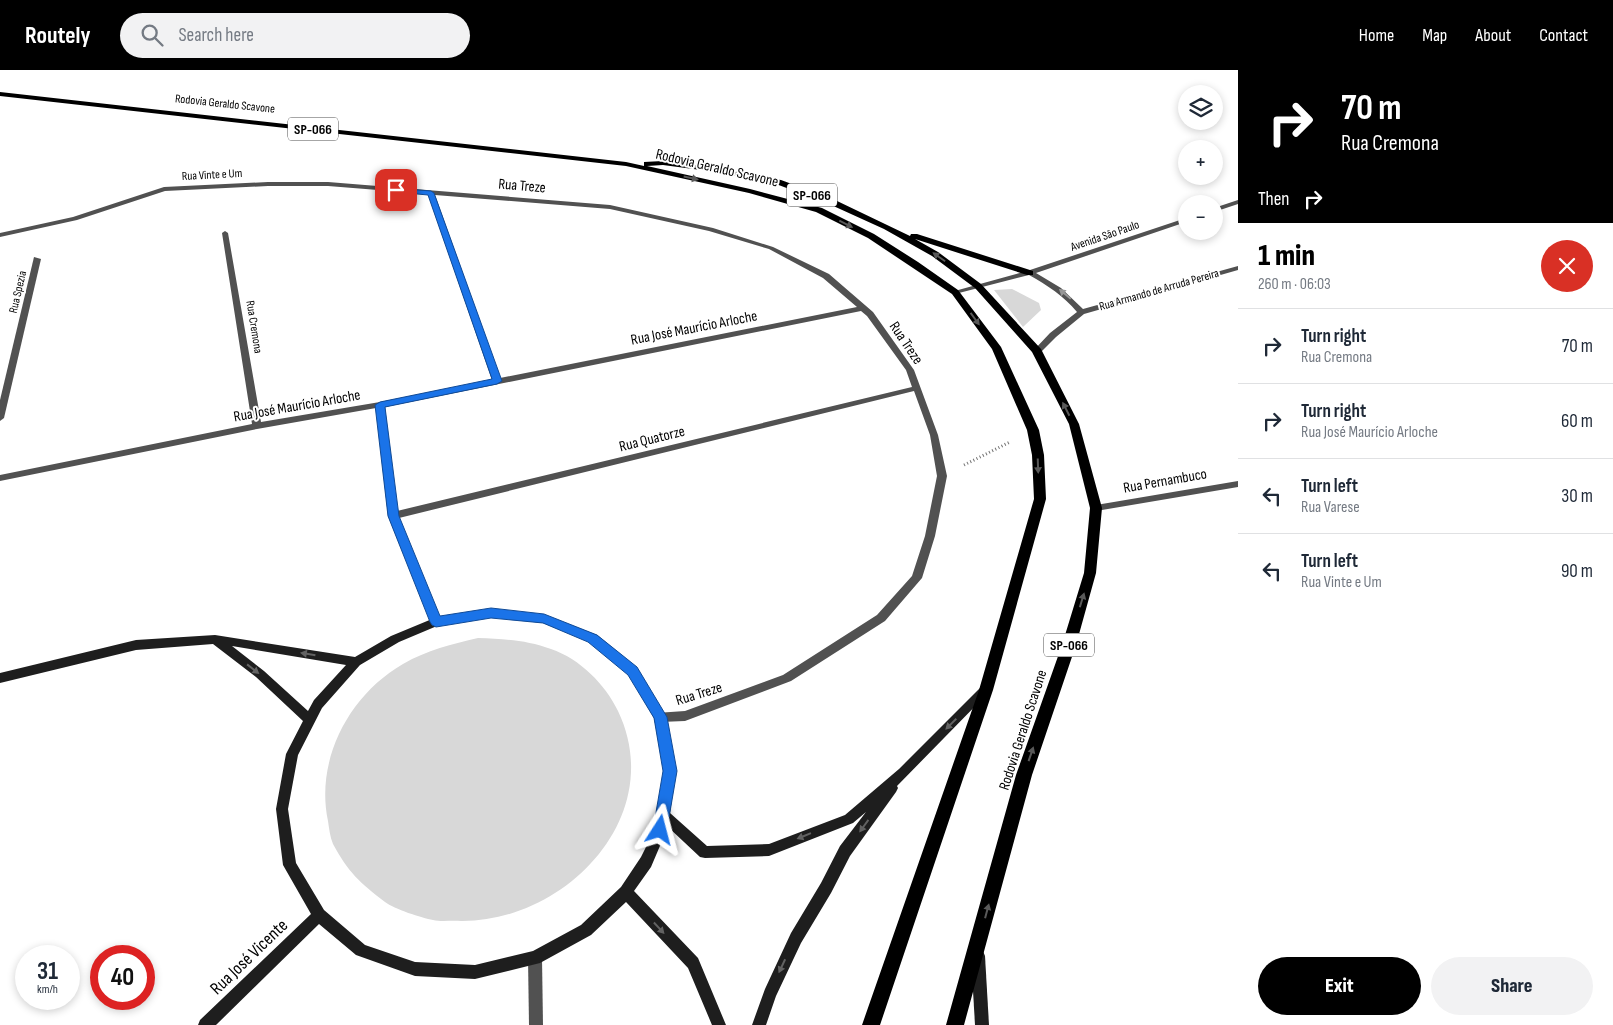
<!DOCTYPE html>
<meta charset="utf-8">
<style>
:root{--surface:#fff;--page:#f2f2f3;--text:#1f2937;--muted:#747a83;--line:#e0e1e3;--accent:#000}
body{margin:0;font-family:"Sofia Sans Condensed",sans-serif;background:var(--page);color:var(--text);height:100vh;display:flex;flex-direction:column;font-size:19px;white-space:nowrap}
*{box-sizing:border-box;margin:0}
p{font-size:16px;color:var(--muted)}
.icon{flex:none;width:28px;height:28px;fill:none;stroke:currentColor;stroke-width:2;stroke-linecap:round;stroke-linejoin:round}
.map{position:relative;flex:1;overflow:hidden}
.sheet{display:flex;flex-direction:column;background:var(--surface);width:375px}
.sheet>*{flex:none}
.top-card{background:#000;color:#fff;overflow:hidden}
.controls{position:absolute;left:1178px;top:15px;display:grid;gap:10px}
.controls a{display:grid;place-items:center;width:45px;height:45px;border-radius:50%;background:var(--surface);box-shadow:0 2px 8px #0003;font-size:25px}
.speed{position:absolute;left:15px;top:875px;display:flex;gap:10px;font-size:25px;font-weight:700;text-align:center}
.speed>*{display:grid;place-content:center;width:65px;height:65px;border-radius:50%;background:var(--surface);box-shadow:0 2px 8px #0003;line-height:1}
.speed small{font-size:12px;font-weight:400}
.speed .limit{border:8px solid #d22;background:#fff;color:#111}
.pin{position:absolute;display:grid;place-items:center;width:42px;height:42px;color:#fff;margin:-21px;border-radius:10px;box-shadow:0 2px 8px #0006}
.me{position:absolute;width:55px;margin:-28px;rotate:9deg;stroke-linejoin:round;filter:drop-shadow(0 0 4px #0008)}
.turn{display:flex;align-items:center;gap:18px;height:105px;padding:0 20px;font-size:22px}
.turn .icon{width:65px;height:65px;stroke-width:2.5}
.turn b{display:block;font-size:35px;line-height:42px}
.then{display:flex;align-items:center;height:48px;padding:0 20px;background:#0003;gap:10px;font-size:19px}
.round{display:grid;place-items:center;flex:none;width:52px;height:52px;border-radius:26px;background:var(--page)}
.summary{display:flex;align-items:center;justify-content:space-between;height:85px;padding:0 20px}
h1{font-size:30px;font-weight:800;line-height:38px;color:var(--accent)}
.action{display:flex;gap:10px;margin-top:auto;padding:10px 20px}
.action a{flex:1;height:58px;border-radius:30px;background:var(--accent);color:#fff;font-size:20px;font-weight:800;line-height:58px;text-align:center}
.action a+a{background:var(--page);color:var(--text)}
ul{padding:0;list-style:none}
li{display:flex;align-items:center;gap:15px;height:75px;padding:0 20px;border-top:1px solid var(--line)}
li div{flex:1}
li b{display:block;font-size:19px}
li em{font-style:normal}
header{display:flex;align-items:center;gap:30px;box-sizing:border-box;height:70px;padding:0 25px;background:var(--accent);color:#fff}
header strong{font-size:24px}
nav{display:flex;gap:28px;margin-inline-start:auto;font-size:18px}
.search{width:350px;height:45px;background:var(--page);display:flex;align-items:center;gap:12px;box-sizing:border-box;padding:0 18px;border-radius:28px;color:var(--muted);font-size:19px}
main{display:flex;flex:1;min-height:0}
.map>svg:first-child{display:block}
</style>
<header>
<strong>Routely</strong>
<div class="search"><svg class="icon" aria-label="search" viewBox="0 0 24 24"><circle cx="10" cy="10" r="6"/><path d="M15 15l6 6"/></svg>Search here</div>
<nav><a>Home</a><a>Map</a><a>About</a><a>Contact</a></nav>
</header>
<main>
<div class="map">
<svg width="1238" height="955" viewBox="0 0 1238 955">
<rect width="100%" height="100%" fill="#fff"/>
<g fill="#d8d8d8">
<path d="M1012 219 1039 233 1041 240 1023 257 994 220Z"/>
<path d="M478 568C504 569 527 570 551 579 580 589 605 614 618 641 668 746 566 852 461 851 452 850 442 852 433 850 422 848 394 839 385 832 360 813 348 802 333 774 330 767 329 758 328 751 315 690 349 625 403 594 427 580 452 574 478 568Z"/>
</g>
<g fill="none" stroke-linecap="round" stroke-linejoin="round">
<path stroke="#737373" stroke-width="3" stroke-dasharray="1 2.5" stroke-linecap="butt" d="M964 395 1010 372"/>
<g fill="#515151" fill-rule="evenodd">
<path d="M268 112H328L610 135 713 158 773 177 829 204 873 242 914 300 938 365 947 406 935 466 922 508 885 551 791 611 685 651 660 652 656 651 654 647 656 643 685 641 783 605 877 545 912 506 925 466 937 406 930 365 914 321 399 448 441 552 440 555 436 556 432 555 431 552 388 446 376 338 257 359 0 411V405L252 354 222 163 225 161 228 163 261 352 380 332 492 310 428 124 328 116H268L165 121 77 150 0 167V163L73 147 164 117ZM435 125 610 139 709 161 769 179 823 208 857 237 500 308ZM861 241 867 246 906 300 912 317 397 441 385 337Z"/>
<path d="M1238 130V134L1214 142V138Z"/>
<path d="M1186 148V152L1036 203 1061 218 1083 239 1238 196V200L1084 244 1056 267 1040 283H1037L1033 281 1050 263 1077 242C1064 226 1047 215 1029 205L955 224 951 222 1027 201Z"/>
<path d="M34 187 41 189 4 348 0 351V330Z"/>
<path d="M1238 411V417L1096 441 1091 438 1096 435Z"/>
<path d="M535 881 540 883 542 888 543 955H529L528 888 530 883Z"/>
</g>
<g fill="#1e1e1e" fill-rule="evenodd">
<path d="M491 539 544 545 597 565 637 598 666 647 676 701 670 743 707 776 769 774 845 745 899 699 981 617 985 615 989 617 991 620 897 716 898 718 896 722 850 786 831 823 801 873 776 926 766 955H752L765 919 791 863 821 813 840 776 866 742 853 753 769 786 705 788 700 787 668 757 651 797 634 821 698 888 726 955H712L688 898 626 832 591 865 540 893 475 909 415 906 356 885 319 854 216 955H198L200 950 311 844 283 795 276 739 286 684 303 651 256 607 213 574 136 580 0 613V603L136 570 215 565 355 587 391 566 432 549ZM491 547 543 553 589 571 629 604 654 648 664 701 655 759 641 787 621 817 581 855 533 881 475 895 415 892 365 875 324 840 296 793 288 739 298 685 322 638 360 595 399 572 437 556ZM232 576 346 595 314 630 308 641 264 601Z"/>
<path d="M978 879 983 881 985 886 989 955H975L971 886 973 881Z"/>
</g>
<path fill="#000" fill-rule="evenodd" d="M0 22 626 92 644 96V92L663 91 716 98 781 110 835 130 910 166 911 164H917L1033 201V205H1027L915 169 938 182 981 214 1041 279 1079 354 1102 438 1096 503 1076 575 1032 705 964 955H946L1016 705 1062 575 1084 503 1090 438 1069 354 1032 282 975 218 932 186 884 159 829 134 776 114 716 102 663 95 647 96 750 119 822 138 874 164 918 192 958 220 1001 277 1039 360 1044 385 1046 429 993 620 880 955H862L979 620 1034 429 1032 385 1027 360 992 279 952 224 868 168 816 142 749 123 626 96 0 26Z"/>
</g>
<defs><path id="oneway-solid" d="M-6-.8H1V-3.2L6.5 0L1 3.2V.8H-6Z" transform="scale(1.25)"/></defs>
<g fill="#595959">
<use href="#oneway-solid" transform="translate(691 108) rotate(12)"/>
<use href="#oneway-solid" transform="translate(846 154) rotate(27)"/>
<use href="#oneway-solid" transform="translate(939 187) rotate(-145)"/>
<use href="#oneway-solid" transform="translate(975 249) rotate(54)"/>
<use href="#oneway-solid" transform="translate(1066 339) rotate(-117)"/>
<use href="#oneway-solid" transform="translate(1038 396) rotate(88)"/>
<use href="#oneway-solid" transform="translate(1082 530) rotate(-73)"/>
<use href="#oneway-solid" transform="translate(1031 684) rotate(-71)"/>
<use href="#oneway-solid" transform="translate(987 841) rotate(-75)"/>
</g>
<use fill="#979797" href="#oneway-solid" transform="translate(1065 224) rotate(-140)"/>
<g fill="#626262">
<use href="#oneway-solid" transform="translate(308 584) rotate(-171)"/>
<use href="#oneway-solid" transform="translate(253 599) rotate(38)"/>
<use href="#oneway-solid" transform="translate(951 654) rotate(135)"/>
<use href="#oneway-solid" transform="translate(864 756) rotate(126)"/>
<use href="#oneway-solid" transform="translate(804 766) rotate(158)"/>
<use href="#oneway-solid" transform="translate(659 858) rotate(47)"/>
<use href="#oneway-solid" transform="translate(782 896) rotate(115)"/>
</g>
<path fill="#1a73e8" stroke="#114b97" d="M394 118 431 121 434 123 502 311 497 314 385 337 399 446 440 546 491 538 544 544 597 565 637 597 667 647 677 701 666 765 660 767 655 765 653 760 663 701 654 648 628 605 588 572 543 553 491 548 436 557 432 555 430 552 388 446 375 335 380 332 492 309 428 125 396 122 393 120Z"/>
<g text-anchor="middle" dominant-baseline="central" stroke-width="4" stroke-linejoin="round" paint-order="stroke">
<g font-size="12" fill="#000" stroke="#fff">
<text transform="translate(225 34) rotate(6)">Rodovia Geraldo Scavone</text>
<text transform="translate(212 105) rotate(-3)">Rua Vinte e Um</text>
<text transform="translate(1105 166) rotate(-19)">Avenida São Paulo</text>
<text transform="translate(1159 220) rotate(-16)">Rua Armando de Arruda Pereira</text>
<text transform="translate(18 222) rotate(-77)">Rua Spezia</text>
<text transform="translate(254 257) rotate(81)">Rua Cremona</text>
</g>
<g fill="#fff" stroke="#4c4c4c" stroke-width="1">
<rect x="288" y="47.5" width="50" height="23" rx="4"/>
<rect x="787" y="113.5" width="50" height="23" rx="4"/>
<rect x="1044" y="563.5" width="50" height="23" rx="4"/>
</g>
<g font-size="14" font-weight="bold" fill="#000">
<text x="313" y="59">SP-066</text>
<text x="812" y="125">SP-066</text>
<text x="1069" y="575">SP-066</text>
</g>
<g font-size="15" fill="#000" stroke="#fff">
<text transform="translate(717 98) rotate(13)">Rodovia Geraldo Scavone</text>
<text transform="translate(522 116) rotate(5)">Rua Treze</text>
<text transform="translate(694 258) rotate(-11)">Rua José Maurício Arloche</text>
<text transform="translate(906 273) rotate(56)">Rua Treze</text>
<text transform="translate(297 336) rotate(-10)">Rua José Maurício Arloche</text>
<text transform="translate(652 369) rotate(-14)">Rua Quatorze</text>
<text transform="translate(1165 411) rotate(-10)">Rua Pernambuco</text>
<text transform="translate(699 624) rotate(-17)">Rua Treze</text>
<text transform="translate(1023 660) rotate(-72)">Rodovia Geraldo Scavone</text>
</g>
<g font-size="18" fill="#000" stroke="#fff">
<text transform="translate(249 887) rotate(-44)">Rua José Vicente</text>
</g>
</g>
</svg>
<div class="controls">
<a><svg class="icon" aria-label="layers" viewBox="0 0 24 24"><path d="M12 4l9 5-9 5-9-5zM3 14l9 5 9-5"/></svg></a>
<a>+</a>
<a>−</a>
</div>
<div class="speed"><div>31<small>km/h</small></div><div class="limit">40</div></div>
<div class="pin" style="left:396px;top:120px;background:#d93025"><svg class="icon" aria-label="arrive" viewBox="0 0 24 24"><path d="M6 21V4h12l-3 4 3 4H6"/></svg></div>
<svg class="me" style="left:660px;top:760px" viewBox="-20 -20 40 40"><path d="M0-17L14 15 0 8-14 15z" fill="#1a73e8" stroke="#fff" stroke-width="4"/></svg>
</div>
<section class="sheet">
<div class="top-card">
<div class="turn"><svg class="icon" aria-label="right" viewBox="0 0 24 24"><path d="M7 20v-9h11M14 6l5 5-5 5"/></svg><div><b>70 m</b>Rua Cremona</div></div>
<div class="then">Then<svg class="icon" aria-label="right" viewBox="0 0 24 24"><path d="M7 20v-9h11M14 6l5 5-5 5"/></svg></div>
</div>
<div class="summary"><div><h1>1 min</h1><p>260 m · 06:03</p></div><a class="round" style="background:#d93025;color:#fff"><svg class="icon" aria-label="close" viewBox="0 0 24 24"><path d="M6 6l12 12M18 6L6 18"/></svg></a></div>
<ul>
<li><svg class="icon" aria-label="right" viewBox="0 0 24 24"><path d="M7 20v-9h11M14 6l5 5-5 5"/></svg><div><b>Turn right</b><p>Rua Cremona</p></div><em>70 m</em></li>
<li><svg class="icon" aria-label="right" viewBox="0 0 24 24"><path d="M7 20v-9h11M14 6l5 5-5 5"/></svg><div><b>Turn right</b><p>Rua José Maurício Arloche</p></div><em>60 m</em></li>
<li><svg class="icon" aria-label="left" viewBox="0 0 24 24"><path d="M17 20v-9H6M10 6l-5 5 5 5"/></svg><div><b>Turn left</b><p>Rua Varese</p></div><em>30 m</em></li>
<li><svg class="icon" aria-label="left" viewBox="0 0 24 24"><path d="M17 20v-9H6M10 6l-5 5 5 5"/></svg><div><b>Turn left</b><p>Rua Vinte e Um</p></div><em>90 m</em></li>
</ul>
<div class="action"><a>Exit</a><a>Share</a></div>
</section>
</main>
